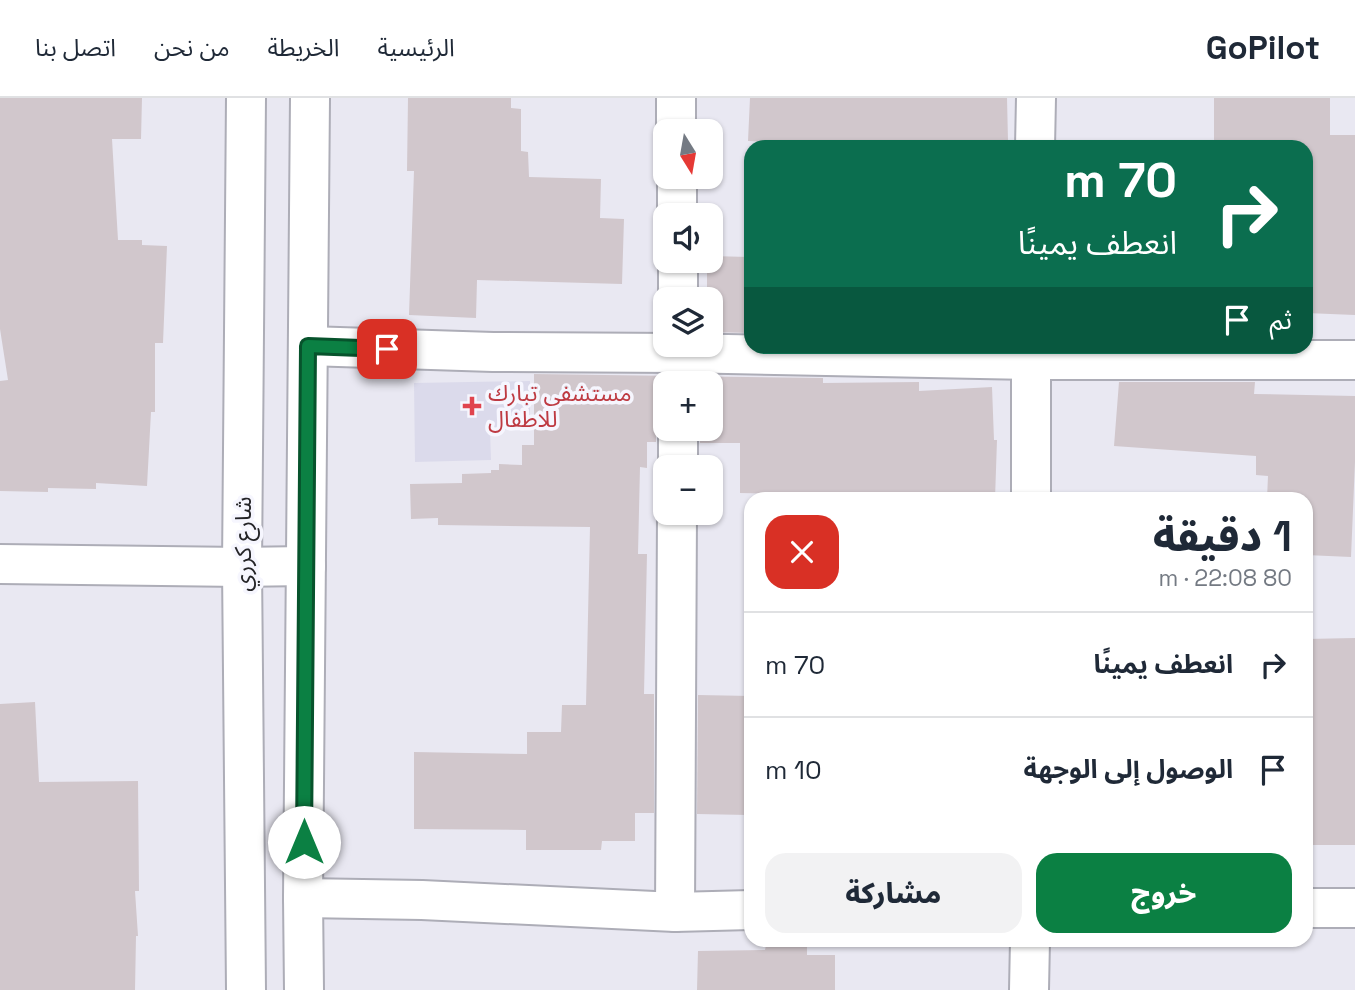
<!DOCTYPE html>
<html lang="ar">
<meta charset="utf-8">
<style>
:root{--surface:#fff;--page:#f2f2f3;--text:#1f2937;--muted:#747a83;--line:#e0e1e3;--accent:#0b8043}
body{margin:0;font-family:"Space Grotesk","Noto Sans Arabic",sans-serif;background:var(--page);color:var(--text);direction:rtl;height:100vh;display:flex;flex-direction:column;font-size:26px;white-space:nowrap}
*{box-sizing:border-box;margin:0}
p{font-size:23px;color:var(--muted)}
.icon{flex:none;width:38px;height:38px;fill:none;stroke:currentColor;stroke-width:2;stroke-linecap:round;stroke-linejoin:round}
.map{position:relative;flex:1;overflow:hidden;direction:ltr}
.side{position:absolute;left:744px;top:394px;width:569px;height:455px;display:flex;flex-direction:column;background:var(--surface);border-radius:21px;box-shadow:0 2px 5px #0004;direction:rtl}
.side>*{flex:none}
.top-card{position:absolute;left:744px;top:42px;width:569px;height:214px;border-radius:21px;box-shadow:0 2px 5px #0004;direction:rtl;background:#0b6e4f;color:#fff;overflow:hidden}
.needle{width:46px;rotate:169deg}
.buttons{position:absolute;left:653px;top:21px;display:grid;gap:14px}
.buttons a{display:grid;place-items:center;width:70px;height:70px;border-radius:14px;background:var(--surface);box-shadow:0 2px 5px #0004;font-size:35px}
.pin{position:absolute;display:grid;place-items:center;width:60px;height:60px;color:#fff;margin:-30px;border-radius:14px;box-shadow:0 4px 10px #0006}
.me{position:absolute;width:77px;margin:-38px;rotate:0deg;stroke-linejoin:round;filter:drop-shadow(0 0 5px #0008)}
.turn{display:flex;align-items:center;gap:24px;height:147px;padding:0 21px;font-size:32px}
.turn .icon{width:91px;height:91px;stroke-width:2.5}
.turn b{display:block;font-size:49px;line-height:60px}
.then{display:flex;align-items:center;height:66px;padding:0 21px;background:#0003;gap:14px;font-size:26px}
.round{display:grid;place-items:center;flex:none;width:74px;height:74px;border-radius:21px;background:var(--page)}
.head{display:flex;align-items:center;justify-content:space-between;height:119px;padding:0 21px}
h1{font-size:42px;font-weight:800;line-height:52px}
.button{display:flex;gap:14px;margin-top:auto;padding:14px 21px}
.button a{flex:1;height:80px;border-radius:21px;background:var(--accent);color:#fff;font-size:28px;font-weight:800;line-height:80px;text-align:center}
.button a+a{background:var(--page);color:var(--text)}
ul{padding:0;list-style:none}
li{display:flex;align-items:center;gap:21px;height:105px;padding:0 21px;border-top:2px solid var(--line)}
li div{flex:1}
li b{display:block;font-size:26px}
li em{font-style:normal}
header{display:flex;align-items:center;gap:42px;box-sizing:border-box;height:98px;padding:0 35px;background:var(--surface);border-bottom:2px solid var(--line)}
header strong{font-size:33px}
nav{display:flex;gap:38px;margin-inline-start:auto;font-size:24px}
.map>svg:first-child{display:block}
</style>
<header>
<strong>GoPilot</strong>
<nav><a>الرئيسية</a><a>الخريطة</a><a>من نحن</a><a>اتصل بنا</a></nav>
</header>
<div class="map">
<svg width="1355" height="892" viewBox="0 0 1355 892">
<rect width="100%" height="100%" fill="#e9e8f2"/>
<path fill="#dbdaeb" d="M530 283V331L490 332 491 362 415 364 414 285Z"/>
<g fill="#d1c7cc">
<path d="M0 0H142L141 41H112L118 142H142V147L167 148 163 245H155V314H151L147 388 96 385V391L48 390V394L0 393V283L8 282 0 231Z"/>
<path d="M408 0H511V10L521 11V53L528 54 529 79 601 81 600 120 624 121 622 186 477 182 476 220 409 217 414 73H407Z"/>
<path d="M750 0H1007L1008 43 888 49H848V47L748 43Z"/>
<path d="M1214 0H1330V37H1355V217L1306 215 1308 119H1306V49H1214Z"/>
<path d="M710 158 749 159 748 185H751V235L710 234V201H707V163H710Z"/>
<path d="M534 276 823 280V285L919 284V293L992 289 994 342H997L995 401H836V397L740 395V345H700V331H710V285H665V314L659 321 656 331V344H647V370L640 369 638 456H647L644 596H654V715H635V743H602L601 752H526V732L414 731V654L527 656V634H561L562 607H586L590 429 438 427V420L411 421 410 386 462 385V376L491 375V372H499V366L522 367V347H534Z"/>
<path d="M1119 284H1255L1254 296 1355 298V364L1351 459 1306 457V401H1267L1268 378 1256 377V358L1114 348Z"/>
<path d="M1355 540V747H1306V541Z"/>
<path d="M698 597 751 598 748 717 697 716Z"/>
<path d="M35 604 39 684 138 683 139 793H135L138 838H136L135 892H0V606Z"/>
<path d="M766 847H807V857H835V892H697L698 853 765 852Z"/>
</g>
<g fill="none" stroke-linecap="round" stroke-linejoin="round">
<defs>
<g id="street">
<path d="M676 0V33"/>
<path d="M1035 49 1036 0"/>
<path d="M677 79V117"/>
<path d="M678 163V201"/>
<path d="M308 248 493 254 679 255 1030 262H1355"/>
<path d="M678 369V331"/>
<path d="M1031 401V248"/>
<path d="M0 466 242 469 306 468"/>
<path d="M303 800 422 802 675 814 751 812"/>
<path d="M1306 810H1355"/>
<path d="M675 814 677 415"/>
<path d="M1029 892 1030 842"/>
</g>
<g id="secondary">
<path d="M246 892 242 469 246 0"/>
<path d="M304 892 303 800 310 0"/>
</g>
</defs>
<use href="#street" stroke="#adadb7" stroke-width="42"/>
<use href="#secondary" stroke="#adadb7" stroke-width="42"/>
<use href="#street" stroke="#fff" stroke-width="38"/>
<use href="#secondary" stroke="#fff" stroke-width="38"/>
</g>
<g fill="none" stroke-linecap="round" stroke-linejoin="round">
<defs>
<path id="route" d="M304 744 308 248 387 251"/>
</defs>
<use href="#route" stroke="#07532c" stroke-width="18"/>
<use href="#route" stroke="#0b8043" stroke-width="12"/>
</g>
<path fill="#e0444e" stroke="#f6f6fe" stroke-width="2.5" d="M468.5 297.5h7v7h7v7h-7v7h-7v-7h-7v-7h7z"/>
<g text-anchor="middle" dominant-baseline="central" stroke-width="7" stroke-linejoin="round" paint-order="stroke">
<g font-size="23" fill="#be3a42" stroke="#f6f6fe" text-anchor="start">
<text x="488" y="295">مستشفى تبارك<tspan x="488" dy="26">للاطفال</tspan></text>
</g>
<g font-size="23" fill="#242427" stroke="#f6f6fe">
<text transform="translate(243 446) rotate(-90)">شارع كرري</text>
</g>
</g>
</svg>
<div class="buttons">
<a><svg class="needle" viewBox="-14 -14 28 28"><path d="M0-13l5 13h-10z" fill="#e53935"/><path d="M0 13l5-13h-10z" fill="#747a83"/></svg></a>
<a><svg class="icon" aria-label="sound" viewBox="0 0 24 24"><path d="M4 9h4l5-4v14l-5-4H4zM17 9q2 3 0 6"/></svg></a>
<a><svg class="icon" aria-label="layers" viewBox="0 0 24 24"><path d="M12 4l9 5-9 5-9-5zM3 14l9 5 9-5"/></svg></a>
<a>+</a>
<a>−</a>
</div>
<div class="pin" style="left:387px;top:251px;background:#d93025"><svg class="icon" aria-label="arrive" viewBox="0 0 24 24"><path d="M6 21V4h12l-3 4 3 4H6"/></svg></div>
<svg class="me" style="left:304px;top:744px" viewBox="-20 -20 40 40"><circle r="19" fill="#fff"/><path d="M0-13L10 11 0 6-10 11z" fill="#0b8043"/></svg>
<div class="top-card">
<div class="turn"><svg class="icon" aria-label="right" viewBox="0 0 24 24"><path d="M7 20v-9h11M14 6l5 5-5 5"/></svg><div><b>70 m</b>انعطف يمينًا</div></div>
<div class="then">ثم<svg class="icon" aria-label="arrive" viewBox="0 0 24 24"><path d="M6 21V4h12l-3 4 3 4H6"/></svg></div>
</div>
<section class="side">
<div class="head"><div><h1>1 دقيقة</h1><p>80 m · 22:08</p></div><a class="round" style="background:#d93025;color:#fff"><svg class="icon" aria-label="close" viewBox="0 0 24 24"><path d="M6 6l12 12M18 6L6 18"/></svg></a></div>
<ul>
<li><svg class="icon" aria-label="right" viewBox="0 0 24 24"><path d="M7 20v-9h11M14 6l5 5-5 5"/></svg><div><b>انعطف يمينًا</b></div><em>70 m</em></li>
<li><svg class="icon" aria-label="arrive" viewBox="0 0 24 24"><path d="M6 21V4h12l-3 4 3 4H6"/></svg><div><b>الوصول إلى الوجهة</b></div><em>10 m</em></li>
</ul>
<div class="button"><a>خروج</a><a>مشاركة</a></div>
</section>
</div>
